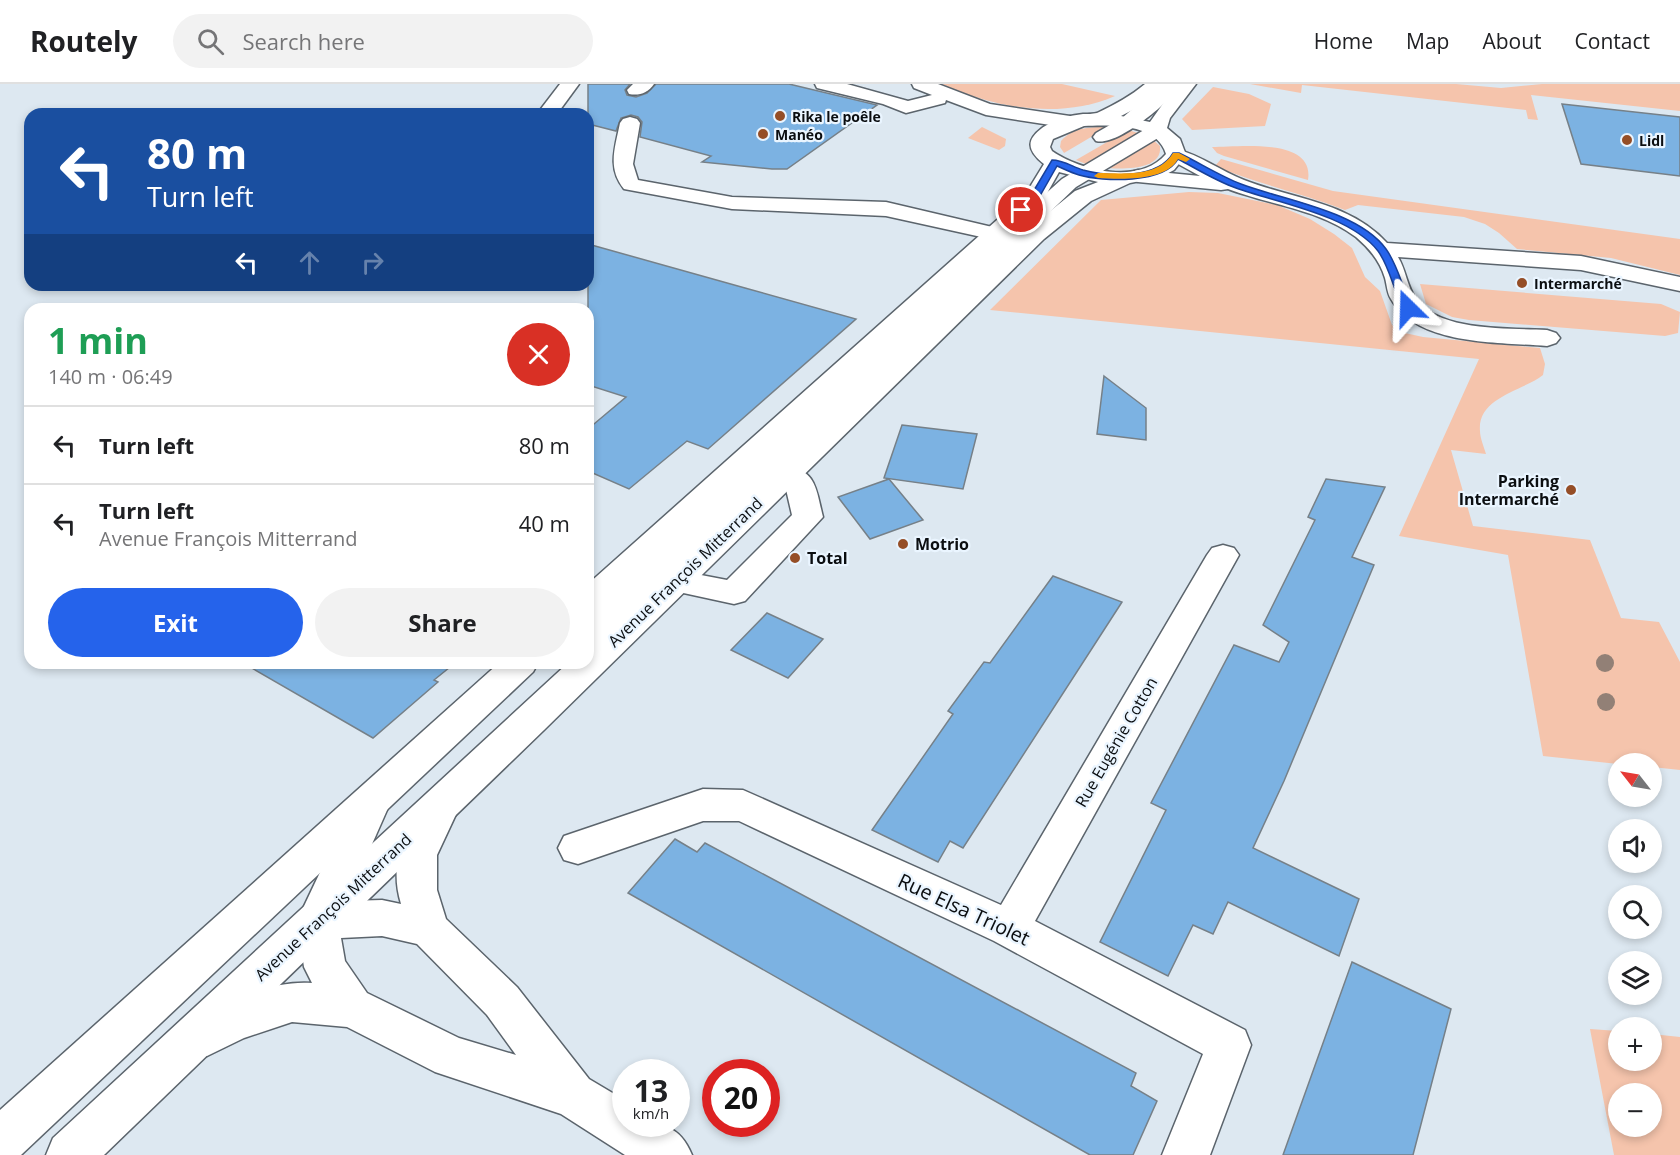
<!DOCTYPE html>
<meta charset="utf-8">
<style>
:root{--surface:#fff;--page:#f2f2f2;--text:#202124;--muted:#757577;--line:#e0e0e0;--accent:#2563eb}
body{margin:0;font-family:"Open Sans",sans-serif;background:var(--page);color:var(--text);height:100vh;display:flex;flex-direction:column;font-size:22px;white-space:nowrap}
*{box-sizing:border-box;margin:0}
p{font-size:20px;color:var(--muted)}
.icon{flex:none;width:33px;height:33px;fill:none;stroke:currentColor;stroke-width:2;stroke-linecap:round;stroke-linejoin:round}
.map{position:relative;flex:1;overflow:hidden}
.panel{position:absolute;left:24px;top:219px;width:570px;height:366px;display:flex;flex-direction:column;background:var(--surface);border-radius:18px;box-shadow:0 3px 9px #0003}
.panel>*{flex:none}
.hud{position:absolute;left:24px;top:24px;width:570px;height:183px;border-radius:18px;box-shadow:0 3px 9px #0003;background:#1a4fa0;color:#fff;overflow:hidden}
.needle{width:39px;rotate:301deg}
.controls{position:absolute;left:1608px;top:669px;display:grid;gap:12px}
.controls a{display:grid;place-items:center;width:54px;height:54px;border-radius:50%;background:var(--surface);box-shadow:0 3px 9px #0003;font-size:30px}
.speed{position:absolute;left:612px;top:975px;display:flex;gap:12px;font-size:30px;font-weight:700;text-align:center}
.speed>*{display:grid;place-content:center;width:78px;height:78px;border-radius:50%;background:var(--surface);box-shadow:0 3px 9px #0003;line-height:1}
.speed small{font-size:15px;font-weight:400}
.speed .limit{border:9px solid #d22;background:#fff;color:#111}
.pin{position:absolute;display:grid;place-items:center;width:51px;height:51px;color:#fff;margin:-26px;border:3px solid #fff;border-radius:50%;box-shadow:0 2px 6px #0007}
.me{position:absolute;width:66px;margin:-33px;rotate:338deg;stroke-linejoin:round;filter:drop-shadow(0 0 4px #0008)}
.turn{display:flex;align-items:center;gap:21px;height:126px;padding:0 24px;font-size:27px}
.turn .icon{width:78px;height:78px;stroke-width:2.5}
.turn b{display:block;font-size:42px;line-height:51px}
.lanes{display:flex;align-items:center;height:57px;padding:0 24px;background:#0003;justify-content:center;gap:30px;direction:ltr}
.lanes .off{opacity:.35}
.round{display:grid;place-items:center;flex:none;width:63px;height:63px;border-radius:32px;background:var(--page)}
.summary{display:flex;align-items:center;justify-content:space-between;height:102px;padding:0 24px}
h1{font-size:36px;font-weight:700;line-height:45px;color:#1e9e55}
.primary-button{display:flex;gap:12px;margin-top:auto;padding:12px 24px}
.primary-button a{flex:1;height:69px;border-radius:36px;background:var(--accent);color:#fff;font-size:24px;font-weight:700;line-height:69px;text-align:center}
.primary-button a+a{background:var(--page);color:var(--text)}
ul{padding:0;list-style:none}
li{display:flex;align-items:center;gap:18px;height:78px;padding:0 24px;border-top:2px solid var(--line)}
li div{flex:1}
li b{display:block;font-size:22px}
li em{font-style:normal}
header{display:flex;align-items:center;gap:36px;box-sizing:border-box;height:84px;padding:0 30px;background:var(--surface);border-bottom:2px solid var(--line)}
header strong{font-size:28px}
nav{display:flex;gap:33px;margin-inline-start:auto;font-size:21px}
.search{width:420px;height:54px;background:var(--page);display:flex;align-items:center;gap:15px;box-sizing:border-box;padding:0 21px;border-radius:33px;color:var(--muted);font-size:22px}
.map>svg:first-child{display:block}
</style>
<header>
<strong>Routely</strong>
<div class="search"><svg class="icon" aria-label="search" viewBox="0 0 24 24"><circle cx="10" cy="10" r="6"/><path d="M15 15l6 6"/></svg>Search here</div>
<nav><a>Home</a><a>Map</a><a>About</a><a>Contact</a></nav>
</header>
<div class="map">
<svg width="1680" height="1071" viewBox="0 0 1680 1071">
<rect width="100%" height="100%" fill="#dde8f1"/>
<g fill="#f5c4ac" fill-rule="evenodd">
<path d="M942 0H1062L1115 12C1060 36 994 24 942 0Z"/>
<path d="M1250 0H1456L1501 4 1542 0H1680V27L1531 11 1538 36 1528 35 1526 26 1302 1 1301 9Z"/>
<path d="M1213 3 1249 10 1271 20 1265 42 1192 46 1182 35Z"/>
<path d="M982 43 1006 55 1005 62 999 66 968 54Z"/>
<path d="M1108 43 1064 69 1060 63 1061 57C1073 43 1090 43 1108 43Z"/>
<path d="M1128 46 1138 49 1086 80 1076 76Z"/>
<path d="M1152 55 1160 62C1163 87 1121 85 1105 84Z"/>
<path d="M1212 63C1239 63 1315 53 1308 96L1224 72 1217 69Z"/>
<path d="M1221 75 1333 107 1680 155V191L1611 174 1517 165 1499 149 1485 140 1464 133 1358 121 1345 126C1302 109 1257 100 1215 82Z"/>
<path d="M1189 108 1218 109 1277 121 1310 135 1334 150 1352 164 1365 193 1380 207 1392 241 1405 249 1423 253 1540 264 1545 280 1543 291C1523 307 1477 313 1480 347 1480 354 1484 363 1486 370L1451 366 1473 442 1590 456 1621 534 1659 538 1680 578V686L1652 683V680H1618L1543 672 1508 471 1399 452 1479 275 990 226 1101 116Z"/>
<path d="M1420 200 1661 220 1680 228 1678 249 1665 252 1469 236 1452 233 1426 220Z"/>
<path d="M1590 945 1618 947V976H1652V950L1680 953V1071H1614ZM1618 1010H1652V1042H1618Z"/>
</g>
<g fill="#7cb2e2" stroke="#768088" stroke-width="1.5">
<path d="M588 0H630L625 6 627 11 636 13 647 9 656 0H789L877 21 787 85H772L702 78 711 72 640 53 642 38 638 33 631 31 621 34 616 47 588 40Z"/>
<path d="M1562 20 1680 33V92L1581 80Z"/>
<path d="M588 160 745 204 856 235 708 365 687 357 629 405 588 387V345L626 313 588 301Z"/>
<path d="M1104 292 1146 324V356L1097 350Z"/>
<path d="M902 341 977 350 963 405 884 394Z"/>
<path d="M889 395 923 436 870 455 838 413Z"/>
<path d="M1326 395 1385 403 1352 473 1374 481 1284 697 1253 764 1359 815 1339 872 1228 818 1213 850 1193 841 1168 892 1100 858 1166 726 1151 719 1234 561 1279 578 1289 558 1263 541 1315 436 1308 433Z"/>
<path d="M1053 492 1122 518 963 764 950 757 938 778 872 746 953 630 948 627 984 578 990 579Z"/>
<path d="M767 529 823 555 788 594 731 566Z"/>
<path d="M243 579H455L434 596 438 598 373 654Z"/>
<path d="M675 755 697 768 705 759 1136 989 1131 1002 1157 1017 1133 1071H1090L628 809Z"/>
<path d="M1352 878 1451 925 1413 1071H1283Z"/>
</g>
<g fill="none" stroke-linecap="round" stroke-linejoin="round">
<defs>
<g id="minor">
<path d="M560 0H579L557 30H537Z"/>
<path d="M633 0H654C648 9 639 12 629 10L627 6Z"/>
<path d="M815 0H847L908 17 932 11 914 4 912 0H938L990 20 1070 32 1077 34 1080 38 1077 42 1070 44 986 31 946 16 945 19 906 29 883 20 817 4Z"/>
<path d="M1162 0H1182C1170 18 1117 63 1096 57L1093 53 1096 49 1122 34Z"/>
<path d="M630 33 637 35 640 39 633 80 638 96 732 113 886 118 1005 146 1062 95 1149 43H1163L1166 47 1163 51 1076 103 784 382C817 385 816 406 823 433L745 517 734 520 665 505 662 500 600 558 588 562V531L995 156 886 132 732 125 624 105C607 84 615 64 620 39L623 35ZM773 393 776 397 785 401 792 431 727 496 675 486Z"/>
<path d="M1176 65C1200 71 1221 87 1244 96 1293 115 1350 118 1387 159L1581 172 1680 193V207L1581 186 1398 173C1406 186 1407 203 1416 215 1439 248 1511 244 1547 246L1556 249 1560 254 1556 259 1547 262C1500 258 1417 262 1391 215 1387 209 1387 201 1385 194 1380 177 1369 164 1356 153 1319 125 1270 121 1228 105L1221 106 1138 98 1131 96 1128 92 1131 88 1138 86 1200 92 1169 75 1166 71 1169 67Z"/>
<path d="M1223 461 1234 464 1239 471 1035 837 1245 946 1251 961 1210 1071H1162L1203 970 994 857 739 737H703L578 780 564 776 558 764 564 752 703 705 743 706 1001 821 1207 471 1212 464Z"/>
<path d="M372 702 385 706 391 717 347 817 382 816 401 820C388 776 406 753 425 715L439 710 453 715 458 726 437 771V806L446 835 517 903 589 995 626 1017V1040C658 1040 678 1037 692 1071H625L561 1030 435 988 347 943 292 938 244 954 207 972 191 966 185 951 191 936C227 917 271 896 312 899L304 883 297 837 359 706ZM382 852 417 860 487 931 516 971 459 954 367 909 345 877 341 854Z"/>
</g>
<g id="major">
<path d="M1145 0H1165L1146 19 1121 32 1150 38 1177 0H1196L1170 34 1167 44 1180 55 1186 71 1174 86 1161 93 1130 99 1091 117 1044 155 544 646 104 1071H46L53 1054 568 579H588V561L1028 145 1075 107 1098 98 1059 88 1041 120 599 526 588 529V500L1025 111 1044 80C1035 73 1026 63 1033 53 1044 38 1066 32 1083 30 1088 30 1092 30 1097 29 1114 21 1131 12 1145 0ZM1084 42C1110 41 1157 39 1166 70 1140 101 1081 87 1052 67L1050 63 1053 55Z"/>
<path d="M499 579H538L533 588 21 1071H0V1026Z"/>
</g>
</defs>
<use href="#minor" stroke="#5b646c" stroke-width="3"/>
<use href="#major" stroke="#5b646c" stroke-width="3"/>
<use href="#minor" fill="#fff" fill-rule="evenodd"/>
<use href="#major" fill="#fff" fill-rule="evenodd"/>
</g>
<g fill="#928076">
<circle cx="1605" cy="579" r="9"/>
<circle cx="1606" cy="618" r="9"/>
</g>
<path fill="#2563eb" stroke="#184099" stroke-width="1.5" d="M1173 69H1179C1200 79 1220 92 1241 100 1283 116 1359 127 1386 165 1399 183 1402 205 1413 224L1404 226C1393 207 1391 185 1378 167 1350 131 1278 119 1236 104 1216 97 1197 85 1178 75 1164 100 1103 98 1079 91 1072 89 1064 85 1057 82L1037 117 1024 128 1016 126 1030 113 1052 76C1063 76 1073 83 1083 86 1109 93 1158 95 1173 69Z"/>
<path fill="#f59e0b" d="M1173 69H1179L1190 75 1186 78 1178 75C1165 98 1121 95 1098 94L1094 92 1098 89C1123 89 1158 94 1173 69Z"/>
<g fill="#954e27" stroke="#eaf5ff" stroke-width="2">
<circle cx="780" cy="32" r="6"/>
<circle cx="763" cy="50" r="6"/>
<circle cx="1627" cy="56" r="6"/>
<circle cx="1522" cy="199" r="6"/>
<circle cx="1571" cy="406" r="6"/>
<circle cx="903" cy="460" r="6"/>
<circle cx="795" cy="474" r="6"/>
</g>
<g text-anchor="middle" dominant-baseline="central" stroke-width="4.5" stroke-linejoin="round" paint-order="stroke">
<g font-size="14" font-weight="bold" fill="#0b0e11" stroke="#eaf5ff" text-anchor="start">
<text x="792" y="32">Rika le poêle</text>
<text x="775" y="50">Manéo</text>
<text x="1639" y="56">Lidl</text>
<text x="1534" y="199">Intermarché</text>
</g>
<g font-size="16" font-weight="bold" fill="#0b0e11" stroke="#eaf5ff" text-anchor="start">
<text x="1559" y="397" text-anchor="end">Parking<tspan x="1559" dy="18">Intermarché</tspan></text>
<text x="915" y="460">Motrio</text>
<text x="807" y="474">Total</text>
</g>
<g font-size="16" fill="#0b0e11" stroke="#eaf5ff">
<text transform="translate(685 488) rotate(-44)">Avenue François Mitterrand</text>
<text transform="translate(1116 658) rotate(-60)">Rue Eugénie Cotton</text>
<text transform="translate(333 823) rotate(-43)">Avenue François Mitterrand</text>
</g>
<g font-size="20" fill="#0b0e11" stroke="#eaf5ff">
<text transform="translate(964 825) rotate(25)">Rue Elsa Triolet</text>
</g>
</g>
</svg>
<div class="controls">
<a><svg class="needle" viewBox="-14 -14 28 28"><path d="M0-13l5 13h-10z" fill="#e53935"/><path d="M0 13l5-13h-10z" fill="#757577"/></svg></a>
<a><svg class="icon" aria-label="sound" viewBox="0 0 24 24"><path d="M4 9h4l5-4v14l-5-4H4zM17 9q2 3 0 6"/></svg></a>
<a><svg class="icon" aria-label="search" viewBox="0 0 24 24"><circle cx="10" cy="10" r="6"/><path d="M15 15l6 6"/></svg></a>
<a><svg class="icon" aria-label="layers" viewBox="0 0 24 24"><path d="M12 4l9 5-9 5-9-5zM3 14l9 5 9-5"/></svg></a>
<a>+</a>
<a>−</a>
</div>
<div class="speed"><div>13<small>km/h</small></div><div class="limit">20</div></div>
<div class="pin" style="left:1021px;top:126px;background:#d93025"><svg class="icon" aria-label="arrive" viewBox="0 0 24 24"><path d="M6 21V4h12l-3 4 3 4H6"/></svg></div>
<svg class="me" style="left:1408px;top:224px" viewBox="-20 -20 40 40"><path d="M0-17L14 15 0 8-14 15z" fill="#2563eb" stroke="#fff" stroke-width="4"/></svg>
<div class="hud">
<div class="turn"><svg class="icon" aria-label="left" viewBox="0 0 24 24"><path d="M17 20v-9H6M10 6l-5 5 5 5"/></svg><div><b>80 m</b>Turn left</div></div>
<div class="lanes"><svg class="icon" aria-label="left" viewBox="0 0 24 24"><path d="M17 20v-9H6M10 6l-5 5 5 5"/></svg><svg class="icon off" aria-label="ahead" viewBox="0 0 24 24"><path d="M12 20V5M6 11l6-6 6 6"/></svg><svg class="icon off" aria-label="right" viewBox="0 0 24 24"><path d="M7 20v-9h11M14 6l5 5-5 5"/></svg></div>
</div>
<section class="panel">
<div class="summary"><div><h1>1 min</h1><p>140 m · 06:49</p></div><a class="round" style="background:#d93025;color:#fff"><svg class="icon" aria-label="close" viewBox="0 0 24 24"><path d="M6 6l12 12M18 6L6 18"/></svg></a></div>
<ul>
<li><svg class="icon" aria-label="left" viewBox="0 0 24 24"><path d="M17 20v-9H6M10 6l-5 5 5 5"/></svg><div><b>Turn left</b></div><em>80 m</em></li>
<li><svg class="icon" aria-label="left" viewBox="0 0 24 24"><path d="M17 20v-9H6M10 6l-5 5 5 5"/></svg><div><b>Turn left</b><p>Avenue François Mitterrand</p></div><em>40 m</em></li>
</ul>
<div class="primary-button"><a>Exit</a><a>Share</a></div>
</section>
</div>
